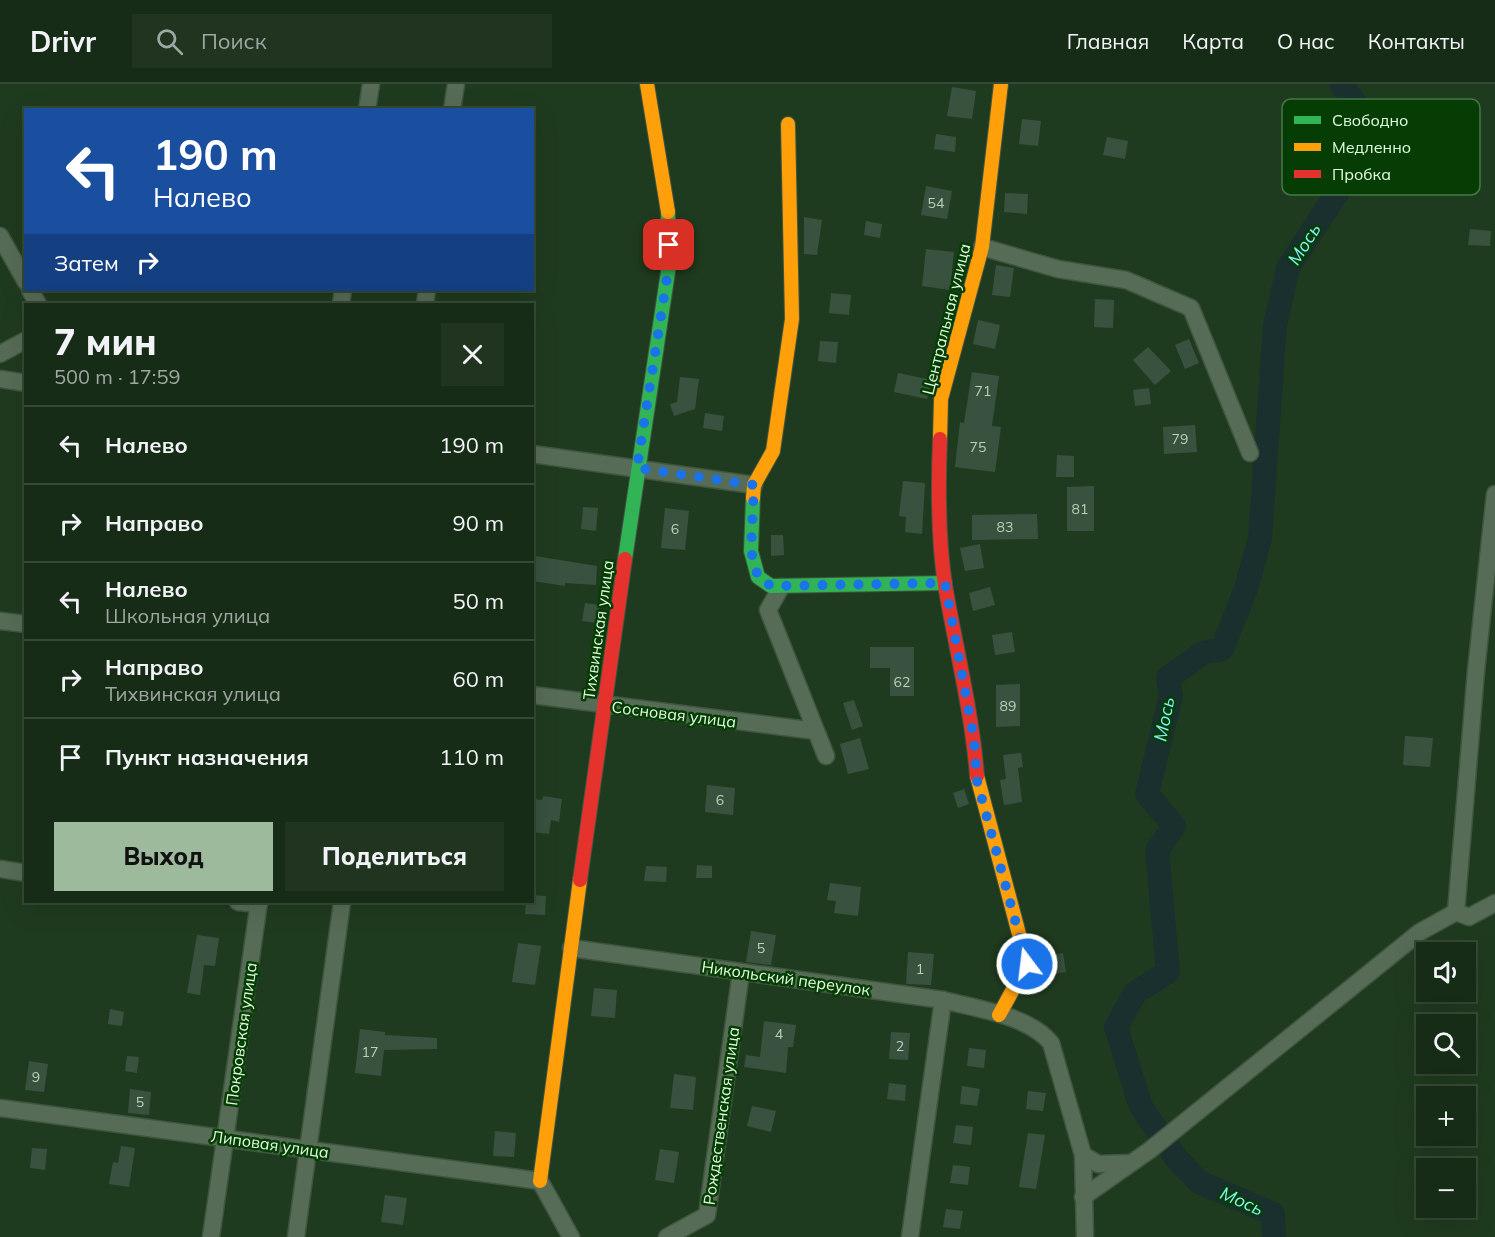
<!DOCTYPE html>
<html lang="ru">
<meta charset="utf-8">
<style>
:root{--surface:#172c17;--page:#203420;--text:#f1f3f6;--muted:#9ea7a1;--line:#364836;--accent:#9eba9c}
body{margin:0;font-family:Mulish,sans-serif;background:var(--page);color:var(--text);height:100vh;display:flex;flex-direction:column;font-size:22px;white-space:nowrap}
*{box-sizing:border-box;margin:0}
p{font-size:20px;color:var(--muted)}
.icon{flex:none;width:33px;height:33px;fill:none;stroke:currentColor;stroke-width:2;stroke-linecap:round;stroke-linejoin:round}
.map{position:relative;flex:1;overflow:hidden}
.details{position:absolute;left:24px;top:219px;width:510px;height:600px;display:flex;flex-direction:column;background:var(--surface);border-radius:0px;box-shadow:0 6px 24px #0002,0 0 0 2px var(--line)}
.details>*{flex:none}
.banner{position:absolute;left:24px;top:24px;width:510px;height:183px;border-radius:0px;box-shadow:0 6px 24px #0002,0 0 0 2px var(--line);background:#1a4fa0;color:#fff;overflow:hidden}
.tools{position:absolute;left:1416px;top:858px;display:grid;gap:12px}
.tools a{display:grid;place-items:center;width:60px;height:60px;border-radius:0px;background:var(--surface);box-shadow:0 6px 24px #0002,0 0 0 2px var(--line);font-size:30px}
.pin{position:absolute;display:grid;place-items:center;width:51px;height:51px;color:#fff;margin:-26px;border-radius:12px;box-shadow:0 3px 9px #0006}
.me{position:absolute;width:66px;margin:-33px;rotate:345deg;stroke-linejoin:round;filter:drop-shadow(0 0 4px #0008)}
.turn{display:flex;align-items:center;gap:21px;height:126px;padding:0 30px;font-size:27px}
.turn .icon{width:78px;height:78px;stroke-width:2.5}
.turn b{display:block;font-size:42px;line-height:51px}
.then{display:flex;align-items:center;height:57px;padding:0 30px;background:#0003;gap:12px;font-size:22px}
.round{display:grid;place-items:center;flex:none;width:63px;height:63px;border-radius:0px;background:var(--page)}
.headline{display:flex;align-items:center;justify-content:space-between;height:102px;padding:0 30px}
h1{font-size:36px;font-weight:800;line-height:45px}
.primary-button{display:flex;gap:12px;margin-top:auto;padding:12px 30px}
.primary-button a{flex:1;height:69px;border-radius:0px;background:var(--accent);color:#111;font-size:24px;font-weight:800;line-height:69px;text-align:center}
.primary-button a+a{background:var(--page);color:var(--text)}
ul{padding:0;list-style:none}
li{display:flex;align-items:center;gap:18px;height:78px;padding:0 30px;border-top:2px solid var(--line)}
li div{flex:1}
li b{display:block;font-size:22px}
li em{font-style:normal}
header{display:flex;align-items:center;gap:36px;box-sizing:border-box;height:84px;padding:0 30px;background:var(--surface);border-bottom:2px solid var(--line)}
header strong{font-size:28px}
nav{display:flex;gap:33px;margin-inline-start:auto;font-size:21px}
.search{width:420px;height:54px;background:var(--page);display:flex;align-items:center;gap:15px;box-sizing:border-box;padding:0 21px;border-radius:0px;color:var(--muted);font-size:22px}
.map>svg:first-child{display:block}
</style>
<header>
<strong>Drivr</strong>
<div class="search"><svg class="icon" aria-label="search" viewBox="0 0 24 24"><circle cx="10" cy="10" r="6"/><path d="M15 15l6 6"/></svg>Поиск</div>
<nav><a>Главная</a><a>Карта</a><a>О нас</a><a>Контакты</a></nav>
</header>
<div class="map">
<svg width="1495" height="1153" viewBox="0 0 1495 1153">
<rect width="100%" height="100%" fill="#1f3b1f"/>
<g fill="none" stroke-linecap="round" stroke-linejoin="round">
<path stroke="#1a302e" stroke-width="24" d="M1274 1153 1273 1130 1199 1098 1177 1075 1141 1023 1116 943 1135 909 1168 888 1157 767 1174 742 1147 710 1171 612 1168 594 1203 569 1222 565 1246 505 1260 454 1275 241 1288 184 1345 97 1365 33 1341 0"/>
</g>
<g fill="#38523f">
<path d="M952 3 976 7 972 35 947 32Z"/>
<path d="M1022 35 1041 37 1038 62 1019 60Z"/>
<path d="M936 50 956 53 955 68 934 65Z"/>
<path d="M1107 53 1128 57 1125 75 1103 71Z"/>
<path d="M926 102 952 107 947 135 921 131Z"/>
<path d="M1005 109 1028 110 1027 130 1004 128Z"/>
<path d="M804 133 822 136 817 171 804 170Z"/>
<path d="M866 137 882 140 880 154 864 151Z"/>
<path d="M1470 145 1491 147 1490 162 1468 161Z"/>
<path d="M926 165 954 168 950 206 922 202Z"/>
<path d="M996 181 1014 184 1010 213 992 211Z"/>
<path d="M831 209 851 211 849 231 829 229Z"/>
<path d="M1095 215 1114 216 1113 244 1094 243Z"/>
<path d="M978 236 1000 241 995 265 973 260Z"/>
<path d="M1189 255 1199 279 1185 285 1175 261Z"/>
<path d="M820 257 838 258 836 279 818 277Z"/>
<path d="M1148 263 1171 287 1155 301 1133 276Z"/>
<path d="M972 288 999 292 992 342 1001 343 995 388 955 383 960 338 964 339Z"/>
<path d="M898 289 932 296 927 315 894 308Z"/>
<path d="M680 293 699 295 695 325 674 332 670 320 677 318Z"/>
<path d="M1149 304 1151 320 1135 322 1133 306Z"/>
<path d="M705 329 724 332 722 347 703 344Z"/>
<path d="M1195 341 1197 368 1164 370 1163 343Z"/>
<path d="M1057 371 1074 372V393H1056Z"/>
<path d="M903 397 925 399 922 450 905 448 906 433 899 432Z"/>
<path d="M1094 402V447H1067V403Z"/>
<path d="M583 423 598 424 596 447 581 445Z"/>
<path d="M665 424 689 427 685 466 661 464Z"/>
<path d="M1037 430 1038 455 972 456V431Z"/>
<path d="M771 451H783L784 471 771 472Z"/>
<path d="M980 460 984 484 965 487 960 464Z"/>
<path d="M535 472 597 482 596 501 565 499V502L532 497Z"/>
<path d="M990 503 995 521 973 527 969 509Z"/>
<path d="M585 519 600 521 597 539 582 537Z"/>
<path d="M1012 548 1015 568 995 571 992 551Z"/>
<path d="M870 563H914V612H890V584H870Z"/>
<path d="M1020 600V642L996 643V601Z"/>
<path d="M854 616 863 642 852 646 843 619Z"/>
<path d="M1405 652 1433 654 1430 683 1403 681Z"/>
<path d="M860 654 869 685 848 690 840 660Z"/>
<path d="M1021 669 1023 683 1018 684 1022 718 1004 721 1000 696 1006 695 1003 671Z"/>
<path d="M707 701 735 704 733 731 705 728Z"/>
<path d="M964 705 969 720 958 724 953 709Z"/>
<path d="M543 712 562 715 559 738 551 736 549 750 532 748V715L542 716Z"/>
<path d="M697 781 712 782V794H696Z"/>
<path d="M646 782 667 783 666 798 644 797Z"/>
<path d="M830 799 861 803 858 832 834 829 836 817 827 816Z"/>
<path d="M532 811 546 812 545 831 525 830 526 818H532Z"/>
<path d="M751 847 776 851 771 881 746 878Z"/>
<path d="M197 851 219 854 215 882 204 881 200 911 187 909Z"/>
<path d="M518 859 541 862 535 901 512 898Z"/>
<path d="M908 868 934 870 931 901 906 900Z"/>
<path d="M1063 869 1066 888 1049 891 1046 872Z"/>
<path d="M594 904 617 906 615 934 591 932Z"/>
<path d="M110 925 124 928 122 942 108 940Z"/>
<path d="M764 937 796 941 793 963H788L786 989 744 983 746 971 760 973Z"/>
<path d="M360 945 385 948V951L437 954V965L384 966 381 992 355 989Z"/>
<path d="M891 948 910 949 908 976 889 975Z"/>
<path d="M969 964 986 966 984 984 967 982Z"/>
<path d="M127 972 139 973 137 989 125 987Z"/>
<path d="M29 977 48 980 44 1008 25 1006Z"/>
<path d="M674 990 696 993 693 1026 670 1024Z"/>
<path d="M889 999 906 1001 905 1017 887 1015Z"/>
<path d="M962 1002 980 1005 977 1022 960 1020Z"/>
<path d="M130 1005 151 1008 149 1031 128 1029Z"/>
<path d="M1028 1007 1046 1009 1043 1027 1026 1025Z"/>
<path d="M752 1022 776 1027 771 1048 747 1042Z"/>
<path d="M956 1041 973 1043 971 1061 953 1059Z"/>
<path d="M495 1047 516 1049 514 1073 493 1072Z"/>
<path d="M1028 1049 1045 1051 1036 1105 1019 1103Z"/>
<path d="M121 1062 135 1064 129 1103 109 1100 113 1078 118 1079Z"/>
<path d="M32 1064 47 1065 45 1086 30 1084Z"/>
<path d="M660 1065 679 1068 674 1099 655 1096Z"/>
<path d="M953 1081 970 1083 968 1101 950 1099Z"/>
<path d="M385 1111 407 1114 403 1141 381 1138Z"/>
<path d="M946 1125 963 1127 960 1145 943 1143Z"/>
</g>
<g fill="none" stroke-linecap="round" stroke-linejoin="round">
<defs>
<g id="street">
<path d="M367 26 371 0"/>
<path d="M452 26 456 0"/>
<path d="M0 152 26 198"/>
<path d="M982 163 1058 185 1126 196 1191 224 1250 369"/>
<path d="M30 206 38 220"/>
<path d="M341 220 343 206"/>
<path d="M425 220 427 206"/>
<path d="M0 270 26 256"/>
<path d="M0 295 26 299"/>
<path d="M532 370 754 401"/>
<path d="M1495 410 1476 587 1456 828 1469 833 1495 819"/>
<path d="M781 503 768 526 826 672"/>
<path d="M0 537 26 540"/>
<path d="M532 611 816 647"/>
<path d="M0 785 26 789"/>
<path d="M238 818 259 820"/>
<path d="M571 864 943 916C977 925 1028 931 1051 959L1083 1071 1085 1153"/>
<path d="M0 1024 540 1097 571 1153"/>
<path d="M1083 1071 1098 1080 1130 1079"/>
<path d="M1083 1113 1150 1066 1420 848 1456 828"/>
<path d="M211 1153 259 818"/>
<path d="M296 1153 342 818"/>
<path d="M667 1153 707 1131 741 888"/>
<path d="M910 1153 943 916"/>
</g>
<g id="fast">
<path d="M753 414 751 467 758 493 771 502 945 499"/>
<path d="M625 475 669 181 668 128"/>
</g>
<g id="slow">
<path d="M647 0 668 128"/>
<path d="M940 355 941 315 982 163 1001 0"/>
<path d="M753 414 754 401 773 367 792 235 788 40"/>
<path d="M977 692 1027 880 999 931"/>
<path d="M540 1097 580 796"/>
</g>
<g id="jam">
<path d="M940 355C938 403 938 454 945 501 956 565 972 628 977 692"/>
<path d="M580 796 625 475"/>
</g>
</defs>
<use href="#street" stroke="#40553f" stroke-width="19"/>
<use href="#fast" stroke="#40553f" stroke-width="16"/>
<use href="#slow" stroke="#40553f" stroke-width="16"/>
<use href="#jam" stroke="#40553f" stroke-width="16"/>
<use href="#street" stroke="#576c56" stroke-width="16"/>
<use href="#fast" stroke="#30b455" stroke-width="14"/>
<use href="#slow" stroke="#ff9f0a" stroke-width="14"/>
<use href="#jam" stroke="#e5322d" stroke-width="14"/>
</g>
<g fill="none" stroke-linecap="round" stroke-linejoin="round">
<path stroke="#1a73e8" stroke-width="10" stroke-dasharray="0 18" d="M669 161V181L637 384 754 401 751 467 758 493 771 502 945 499 974 655 977 697 1027 880"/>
</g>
<g text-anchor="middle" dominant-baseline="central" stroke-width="5" stroke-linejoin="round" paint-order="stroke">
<g font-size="14" fill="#b8d3b7">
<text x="936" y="119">54</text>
<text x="983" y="307">71</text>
<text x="1180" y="355">79</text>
<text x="978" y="363">75</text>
<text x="1080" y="425">81</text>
<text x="1005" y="443">83</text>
<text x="675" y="445">6</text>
<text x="902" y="598">62</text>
<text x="1008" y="622">89</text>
<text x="720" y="716">6</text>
<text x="761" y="864">5</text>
<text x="920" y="885">1</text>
<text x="779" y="950">4</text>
<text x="900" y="962">2</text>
<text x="370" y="968">17</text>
<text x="36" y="993">9</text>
<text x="140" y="1018">5</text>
</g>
<g font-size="16" fill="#e2fedf" stroke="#063d05">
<text transform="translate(946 235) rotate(-76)">Центральная улица</text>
<text transform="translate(598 546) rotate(-82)">Тихвинская улица</text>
<text transform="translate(674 630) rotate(7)">Сосновая улица</text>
<text transform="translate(786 894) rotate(8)">Никольский переулок</text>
<text transform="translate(241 950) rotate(-82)">Покровская улица</text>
<text transform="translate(721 1032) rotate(-82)">Рождественская улица</text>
<text transform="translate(270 1060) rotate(8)">Липовая улица</text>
</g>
<g font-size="18" font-style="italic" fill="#86f1fa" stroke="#063d05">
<text transform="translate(1304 160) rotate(-58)">Мось</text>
<text transform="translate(1164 635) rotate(-79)">Мось</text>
<text transform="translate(1242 1117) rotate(24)">Мось</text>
</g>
</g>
<rect x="1282" y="15" width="198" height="96" rx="9" fill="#063d05" stroke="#487746" stroke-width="1.5"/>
<rect x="1294" y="32" width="27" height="8" fill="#30b455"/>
<rect x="1294" y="59" width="27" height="8" fill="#ff9f0a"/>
<rect x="1294" y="86" width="27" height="8" fill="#e5322d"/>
<g font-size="16" fill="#e2fedf">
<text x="1332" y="42">Свободно</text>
<text x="1332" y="69">Медленно</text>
<text x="1332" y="96">Пробка</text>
</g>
</svg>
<div class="tools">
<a><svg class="icon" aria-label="sound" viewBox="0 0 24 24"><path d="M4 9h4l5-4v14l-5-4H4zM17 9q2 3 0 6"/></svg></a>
<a><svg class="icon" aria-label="search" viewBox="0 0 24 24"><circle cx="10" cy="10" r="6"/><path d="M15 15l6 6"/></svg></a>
<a>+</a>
<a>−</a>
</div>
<div class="pin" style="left:669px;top:161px;background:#d93025"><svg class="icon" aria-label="arrive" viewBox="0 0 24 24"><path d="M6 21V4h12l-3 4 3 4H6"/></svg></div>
<svg class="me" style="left:1027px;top:880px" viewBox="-20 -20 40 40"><circle r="17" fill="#1a73e8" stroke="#fff" stroke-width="3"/><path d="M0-11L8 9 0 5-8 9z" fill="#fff"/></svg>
<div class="banner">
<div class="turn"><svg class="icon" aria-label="left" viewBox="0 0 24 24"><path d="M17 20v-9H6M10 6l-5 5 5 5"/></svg><div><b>190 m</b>Налево</div></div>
<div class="then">Затем<svg class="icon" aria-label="right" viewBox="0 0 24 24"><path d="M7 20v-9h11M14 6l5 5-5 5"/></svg></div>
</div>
<section class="details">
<div class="headline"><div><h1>7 мин</h1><p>500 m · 17:59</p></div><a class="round"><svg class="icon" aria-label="close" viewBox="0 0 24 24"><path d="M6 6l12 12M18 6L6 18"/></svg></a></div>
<ul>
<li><svg class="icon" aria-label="left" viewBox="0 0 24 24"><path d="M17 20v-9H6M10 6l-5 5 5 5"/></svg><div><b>Налево</b></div><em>190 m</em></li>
<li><svg class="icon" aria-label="right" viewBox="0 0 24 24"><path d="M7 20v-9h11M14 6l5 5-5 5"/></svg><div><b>Направо</b></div><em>90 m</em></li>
<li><svg class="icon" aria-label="left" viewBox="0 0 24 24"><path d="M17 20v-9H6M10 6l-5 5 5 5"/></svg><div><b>Налево</b><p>Школьная улица</p></div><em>50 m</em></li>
<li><svg class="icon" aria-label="right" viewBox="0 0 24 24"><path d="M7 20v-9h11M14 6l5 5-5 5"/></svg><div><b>Направо</b><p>Тихвинская улица</p></div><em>60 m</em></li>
<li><svg class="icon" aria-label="arrive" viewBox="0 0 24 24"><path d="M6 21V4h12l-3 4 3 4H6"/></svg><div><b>Пункт назначения</b></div><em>110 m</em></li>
</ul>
<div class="primary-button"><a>Выход</a><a>Поделиться</a></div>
</section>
</div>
